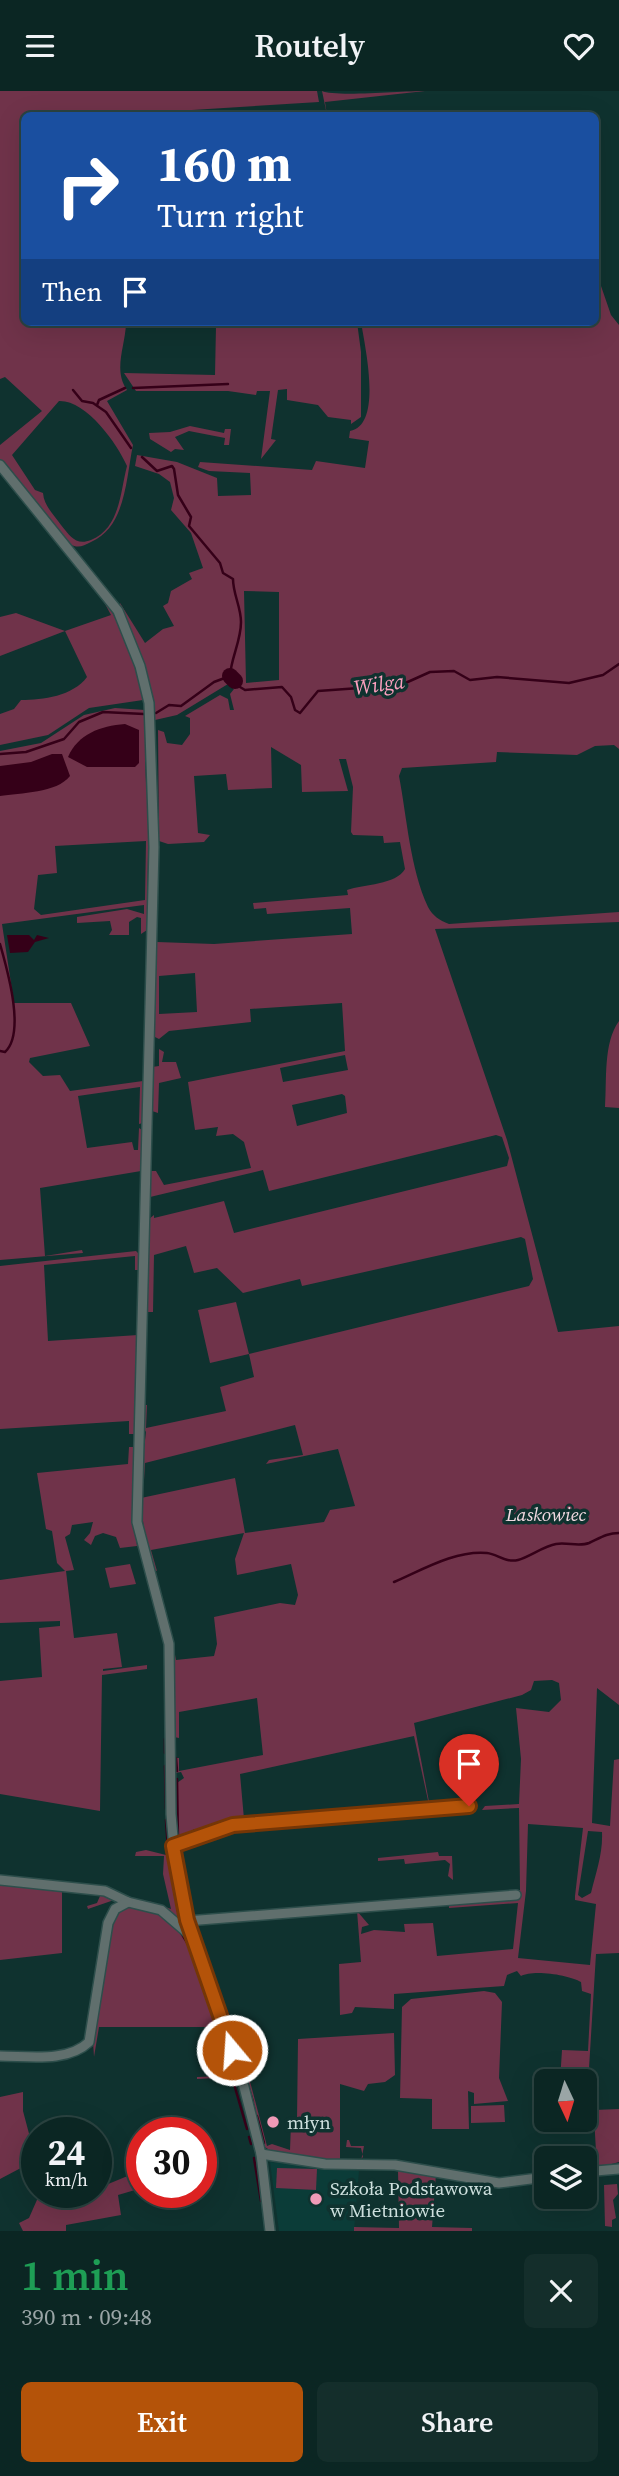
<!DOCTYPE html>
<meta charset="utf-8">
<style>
:root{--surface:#0b2623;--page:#142e2b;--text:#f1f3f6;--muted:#9aa5a6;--line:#2b4341;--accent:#b45309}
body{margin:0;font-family:"Source Serif 4",serif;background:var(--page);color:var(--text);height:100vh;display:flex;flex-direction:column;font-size:26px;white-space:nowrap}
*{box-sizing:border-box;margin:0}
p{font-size:23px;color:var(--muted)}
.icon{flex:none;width:38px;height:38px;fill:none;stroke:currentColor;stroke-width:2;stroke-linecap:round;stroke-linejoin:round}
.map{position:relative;height:2140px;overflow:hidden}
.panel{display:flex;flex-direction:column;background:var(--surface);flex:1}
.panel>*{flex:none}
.guide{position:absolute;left:21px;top:21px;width:578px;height:214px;border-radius:10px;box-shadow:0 7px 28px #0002,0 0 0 2px var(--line);background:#1a4fa0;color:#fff;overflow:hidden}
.needle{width:46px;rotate:176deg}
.fabs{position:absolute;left:534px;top:1978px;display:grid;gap:14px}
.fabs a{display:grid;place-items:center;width:63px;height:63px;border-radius:10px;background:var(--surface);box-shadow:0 7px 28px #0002,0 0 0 2px var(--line);font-size:35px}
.speed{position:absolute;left:21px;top:2026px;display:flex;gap:14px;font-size:35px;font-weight:700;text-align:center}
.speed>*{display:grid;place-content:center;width:91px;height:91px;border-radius:50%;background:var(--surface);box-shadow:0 7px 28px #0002,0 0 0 2px var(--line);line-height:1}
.speed small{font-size:18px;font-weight:400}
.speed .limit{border:10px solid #d22;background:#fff;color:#111}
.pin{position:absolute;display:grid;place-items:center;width:60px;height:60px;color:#fff;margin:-72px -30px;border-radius:50% 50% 50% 0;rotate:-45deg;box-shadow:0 0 7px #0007}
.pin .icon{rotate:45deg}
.me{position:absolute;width:77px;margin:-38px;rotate:342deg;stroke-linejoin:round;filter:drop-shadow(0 0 5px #0008)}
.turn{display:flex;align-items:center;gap:24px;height:147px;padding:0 21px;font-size:32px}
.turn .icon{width:91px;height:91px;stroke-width:2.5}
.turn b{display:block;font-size:49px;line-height:60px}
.then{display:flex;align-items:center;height:66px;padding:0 21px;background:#0003;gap:14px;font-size:26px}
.round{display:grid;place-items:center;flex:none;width:74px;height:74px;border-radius:10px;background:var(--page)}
.summary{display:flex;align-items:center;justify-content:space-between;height:119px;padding:0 21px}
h1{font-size:42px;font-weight:600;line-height:52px;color:#1e9e55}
.cta{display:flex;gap:14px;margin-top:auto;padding:14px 21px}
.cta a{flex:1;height:80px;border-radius:10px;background:var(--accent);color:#fff;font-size:28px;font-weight:600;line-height:80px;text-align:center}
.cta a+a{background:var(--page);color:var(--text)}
header{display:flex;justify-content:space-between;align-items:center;height:91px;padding:0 21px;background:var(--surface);font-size:32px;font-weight:600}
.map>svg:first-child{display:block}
</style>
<header><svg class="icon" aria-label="menu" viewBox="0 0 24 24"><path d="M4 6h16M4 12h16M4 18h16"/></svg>Routely<svg class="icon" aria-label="heart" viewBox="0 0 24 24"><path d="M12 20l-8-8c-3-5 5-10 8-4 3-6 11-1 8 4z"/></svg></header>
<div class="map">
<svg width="619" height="2140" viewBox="0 0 619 2140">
<rect width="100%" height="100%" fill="#0f322f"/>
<path fill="#0b3c38" d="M270 2071 359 2080 354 2140H279Z"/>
<g fill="#70334a" fill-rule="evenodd">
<path d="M0 0H317L319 11 192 19 191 24H24V231H357L361 261V326L351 333V329L328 326 318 314 287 309V298L278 299 271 348 276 349 261 368 270 300H257L256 304 228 300H136L124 282 215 284 216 235 126 233C125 256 113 279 127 299L107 310 133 354C126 387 126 436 91 451 83 455 78 458 70 453L0 368V354L42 320 5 286 0 288ZM59 310C86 309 117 352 127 375 120 402 120 437 91 449 76 455 70 445 61 434 54 424 44 415 43 402L35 399 12 364Z"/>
<path d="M322 0C334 6 404 0 425 0L325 11 327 24Z"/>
<path d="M595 193 601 195 611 224 619 234V658L614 654 595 655 577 664 497 661 496 671 402 677 399 685C407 727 410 777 428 816 433 825 439 829 449 833L619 821V831L435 838 507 1049 558 1241 619 1235V1614L597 1597 592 1732 610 1735 614 1669 619 1668V1862L596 1863 587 2010 594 2019 619 2018V2071L597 2077 594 2026H585L587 1991 560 1990 562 1959 588 1960 591 1903 582 1900 581 1891C570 1884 533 1878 521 1885L517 1880 507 1884 504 1895 394 1903V1918L355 1916 352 1922 340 1924 339 1873 361 1871 357 1820 369 1834 362 1836 361 1843 374 1839 405 1841 404 1833 433 1832 437 1865 513 1858 518 1812 449 1817V1813L520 1799 519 1717 482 1719 485 1715 519 1713 521 1668 516 1617 549 1621 561 1609 559 1592 552 1589 534 1590 531 1599 522 1604 414 1632 430 1716 381 1720V1718L429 1714 414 1645 240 1683 244 1728H250L200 1743 193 1738 195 1744 176 1748 174 1694 184 1687 181 1681 175 1682 174 1667H179V1680L263 1664 257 1607 179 1621V1647L174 1646V1565L170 1537 176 1569 214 1565 217 1553 214 1526 280 1512 295 1514 298 1504 291 1473 237 1484 235 1468 244 1442 151 1459 157 1480 154 1479 144 1441 141 1407 235 1387 245 1442 324 1431 330 1419 355 1415 338 1358 266 1373 269 1369 303 1364 295 1334 145 1372 144 1389 140 1390 146 1341 142 1335 143 1314H147L146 1337 226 1320 220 1296 254 1286 249 1263 210 1272 198 1219 236 1211 249 1263 529 1195 533 1188 525 1148 521 1146 302 1195 300 1188 243 1202 217 1177 194 1182 186 1155 154 1164 153 1221H147L149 1128 154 1124V1127L224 1110 234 1142 507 1075 509 1067 502 1046 496 1044 269 1100 263 1079 150 1106 151 1080H156L164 1094 251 1077 244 1051 233 1043 216 1045 218 1036 195 1039 188 991 345 960 342 912 250 918 251 931 169 940 159 948 153 945 157 851 214 853 352 843 350 817 267 823 266 817 254 818 253 812 348 804 347 799C364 793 396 794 405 778L400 751 384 752 383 745 353 744 351 741 353 696 346 668H339L348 700 302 701 301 674 271 656 272 697 228 699 226 683 194 685 198 742 210 744 204 751 168 753 159 750 158 639 164 641 167 652 182 654 190 643V627L185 625 220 604 228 608 230 619H234L230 603 234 598 228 593 177 624 155 629 136 551 120 517V512L145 552 163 538 174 535 163 515 168 512 171 500 192 488 189 482 203 477 191 442 171 419 174 407 170 391 159 383 135 375 137 364 177 371 217 387 218 405 251 404 250 382 209 380 198 376 200 371 312 379 316 370 365 377 369 350 349 347 350 340C383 334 365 256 361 231H595ZM244 500 279 501V589L246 592ZM195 882 197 921 159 923V885ZM345 964 348 979 283 991 280 977ZM342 1003 345 1005 347 1022 297 1035 292 1014ZM528 1733 583 1737 575 1805V1809L596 1813 590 1874 518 1867 526 1800ZM588 1740 602 1741C603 1763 596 1781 591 1802L582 1807 578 1804Z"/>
<path d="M190 335 224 342 225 338H231L229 354H224L225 347 189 340 175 346 184 359 175 358 171 361 150 348 149 342 170 341Z"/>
<path d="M106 508 133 565 143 609 89 617 48 644 0 654V623L14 618 21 609C43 609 73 605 87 586L65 540 0 565V526L16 522 65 540 111 524 103 509Z"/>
<path d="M115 617 145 619 149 667 145 669 146 691H149L147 839 141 843V827L137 826 129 831V844H109L112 839 110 830 77 832V826L127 818 144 823V814L2 833 14 912H71L90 955 30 967 29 971 43 985 60 984 70 1000 143 990V1032L139 1033 140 996 78 1005 87 1057 132 1051 134 1059H138L139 1037 142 1039 141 1080 40 1097 45 1165 82 1159 83 1162 0 1169V660L41 652 84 624ZM146 750 145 809 41 824 34 818 38 784 57 782 55 755Z"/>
<path d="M619 930V1017L605 1016C607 989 603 952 619 930Z"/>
<path d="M159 958 164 961 162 971H176L181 987 159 992 158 1022 152 1020V976L159 975Z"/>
<path d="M136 1160 141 1165 139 1179H135V1165L44 1174 48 1250 138 1244 134 1343H129V1330L0 1338V1175Z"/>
<path d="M129 1356H134L132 1408 137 1455 120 1457 116 1446 103 1442 95 1445 91 1454 84 1449 90 1442 93 1431 72 1434 70 1443 65 1446 74 1479 66 1480 74 1547 117 1542 122 1576 103 1578V1583V1580L147 1574V1578L102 1584 100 1720 0 1703V1590L42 1586 39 1537 60 1535V1530L0 1532V1489L65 1480 57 1472 52 1440 46 1438 37 1382 128 1373Z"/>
<path d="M130 1473 136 1493 110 1497 105 1477Z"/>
<path d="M146 1759 170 1765 182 1829 149 1810 171 1818 163 1783 164 1765H135L136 1761Z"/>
<path d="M438 1761 439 1765H452L453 1789 448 1785 450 1773 445 1769 405 1773 404 1768 378 1770V1767Z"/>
<path d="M0 1792 105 1802 114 1809 88 1818 87 1815 97 1812 100 1805 62 1798V1862L0 1869Z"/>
<path d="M130 1814C155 1819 177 1831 191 1853L236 1986 197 1988V1986L221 1985 226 1978 214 1936H99L94 1966 93 1950 108 1841 117 1820Z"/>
<path d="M484 1900 495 1902 502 1911 499 1987 508 2010 474 2013V2002L468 2000 469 2038H432V2008L400 2007 402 1916 411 1908Z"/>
<path d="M226 1920 236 1952 247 1951 248 1959 242 1960 267 2055 272 2053 290 2059 291 2032 297 2029 298 1948 394 1942 395 1984 385 1991 368 1993 364 2000 340 1993V2069L359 2070 363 2066 361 2057 346 2056 347 2049H349L351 2055H364L361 2070C334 2070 286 2071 263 2055Z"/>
<path d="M23 2001V2020L36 2069 0 2088V2006Z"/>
<path d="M504 2014 505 2031 471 2032V2015Z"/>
<path d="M96 2074 101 2096 142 2079V2097L118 2104 121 2124 66 2134V2140H23L19 2132 29 2127 40 2102H96Z"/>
<path d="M277 2077 317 2078 316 2099 276 2097Z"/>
<path d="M407 2077 436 2083 432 2136 472 2137V2140H354V2136L399 2137 398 2079Z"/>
<path d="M617 2093 618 2103 613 2109 616 2127 612 2129V2136L605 2135 604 2094Z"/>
</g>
<g fill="#350018">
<path d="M125 633 139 639V672L135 676H87L68 666C78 643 100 635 125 633Z"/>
<path d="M52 663H62L70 685C57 702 20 702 0 705V675L31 671Z"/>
<path d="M7 844H29L34 849 37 844 49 847 35 851 28 861 10 862Z"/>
</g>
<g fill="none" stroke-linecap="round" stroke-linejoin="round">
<g stroke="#350018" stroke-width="2.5">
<path d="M133 297 228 293"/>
<path d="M73 299 82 310 93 312 106 321 131 357"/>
<path d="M97 314 99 309 125 297"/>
<path d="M142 366 157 380 172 375 174 378 178 404 191 426 189 435 220 472 223 482 233 488C233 503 241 516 241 531 241 550 231 567 230 585L214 591 181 615 169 614 156 622"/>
<path d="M240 596 245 599 282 596 291 606 295 619 300 622 318 600 401 594 430 581 454 580 470 589 497 586 569 592 603 584 619 573"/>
<path d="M0 663 26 661 64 648 79 631 103 621 144 623"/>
<path d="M0 853C7 878 26 942 5 961L0 960"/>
<path d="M394 1491C422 1479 455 1459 487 1462 497 1463 506 1472 518 1469 529 1466 544 1455 556 1453 567 1451 579 1456 589 1452 600 1447 607 1442 619 1442"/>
<path d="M165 1662V1648"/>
<path d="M176 1667 177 1680"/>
<path d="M165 1675 166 1718"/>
<path d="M177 1688 178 1749"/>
<path d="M166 1729 168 1758"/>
<path d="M179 1759 186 1799"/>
<path d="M168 1765 179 1825"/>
<path d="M188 1807 191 1822"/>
<path d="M194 1834V1836"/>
<path d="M180 1840 191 1858"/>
<path d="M202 1886 232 1986"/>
<path d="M246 1988 253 2011"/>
<path d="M234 1993 247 2038"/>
<path d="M253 2013 254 2017"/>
<path d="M257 2025 264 2052"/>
<path d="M249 2046 251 2053"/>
<path d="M254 2067 261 2110"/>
</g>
<path stroke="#350018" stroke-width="16" d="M230 585 235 590"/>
<defs>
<g id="minor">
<path d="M0 374 118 520 140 575 149 612 154 756 137 1431 169 1553 171 1723 176 1782 187 1830 242 1988 261 2063 270 2140"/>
<path d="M173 1755 233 1734 469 1715"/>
<path d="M0 1789 105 1800 128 1811 161 1819 190 1844"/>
<path d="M187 1830 516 1804"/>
<path d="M0 1965C28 1965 67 1972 89 1951L108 1832 115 1818 128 1811"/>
<path d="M261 2063 325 2073 395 2074 499 2092 546 2086"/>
<path d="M584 2081 619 2078"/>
</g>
</defs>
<use href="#minor" stroke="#2d4e4b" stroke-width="12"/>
<use href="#minor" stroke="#606f6d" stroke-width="9"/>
</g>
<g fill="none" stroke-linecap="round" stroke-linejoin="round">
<defs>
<path id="route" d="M232 1959 187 1829 173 1755 233 1734 469 1715"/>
</defs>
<use href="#route" stroke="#753606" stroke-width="18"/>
<use href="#route" stroke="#b45309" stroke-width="12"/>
</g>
<g fill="#f09ab7" stroke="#0f322f" stroke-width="2.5">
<circle cx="273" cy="2031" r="7"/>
<circle cx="316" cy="2108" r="7"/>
</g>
<g text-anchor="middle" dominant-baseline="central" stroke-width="7" stroke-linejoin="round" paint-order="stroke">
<g font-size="19" font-style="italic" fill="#f2d9e1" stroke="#0f322f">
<text x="546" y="1423">Laskowiec</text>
</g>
<g font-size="19" fill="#cddfdd" stroke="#0f322f" text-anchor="start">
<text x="287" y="2031">młyn</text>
<text x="330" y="2097">Szkoła Podstawowa<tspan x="330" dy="22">w Mietniowie</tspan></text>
</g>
<g font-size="21" font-style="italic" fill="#fc9fbe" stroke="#0f322f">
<text transform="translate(379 593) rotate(-8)">Wilga</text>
</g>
</g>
</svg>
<div class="fabs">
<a><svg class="needle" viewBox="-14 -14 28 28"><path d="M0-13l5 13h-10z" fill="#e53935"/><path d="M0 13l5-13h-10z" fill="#9aa5a6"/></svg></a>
<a><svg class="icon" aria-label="layers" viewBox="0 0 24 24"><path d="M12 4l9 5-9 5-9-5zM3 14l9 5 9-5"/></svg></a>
</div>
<div class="speed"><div>24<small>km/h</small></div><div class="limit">30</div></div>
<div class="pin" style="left:469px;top:1715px;background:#d93025"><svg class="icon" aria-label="arrive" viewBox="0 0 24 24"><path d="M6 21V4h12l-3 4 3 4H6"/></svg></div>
<svg class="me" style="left:232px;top:1959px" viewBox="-20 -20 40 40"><circle r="17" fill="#b45309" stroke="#fff" stroke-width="3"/><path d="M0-11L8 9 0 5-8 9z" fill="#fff"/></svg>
<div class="guide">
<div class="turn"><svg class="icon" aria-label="right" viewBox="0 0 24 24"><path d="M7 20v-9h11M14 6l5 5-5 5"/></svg><div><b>160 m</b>Turn right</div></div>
<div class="then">Then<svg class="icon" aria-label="arrive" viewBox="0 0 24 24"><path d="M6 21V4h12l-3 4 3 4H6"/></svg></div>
</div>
</div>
<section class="panel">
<div class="summary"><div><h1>1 min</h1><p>390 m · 09:48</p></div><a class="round"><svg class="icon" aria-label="close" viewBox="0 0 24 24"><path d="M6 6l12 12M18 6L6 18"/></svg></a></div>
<div class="cta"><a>Exit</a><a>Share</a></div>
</section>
